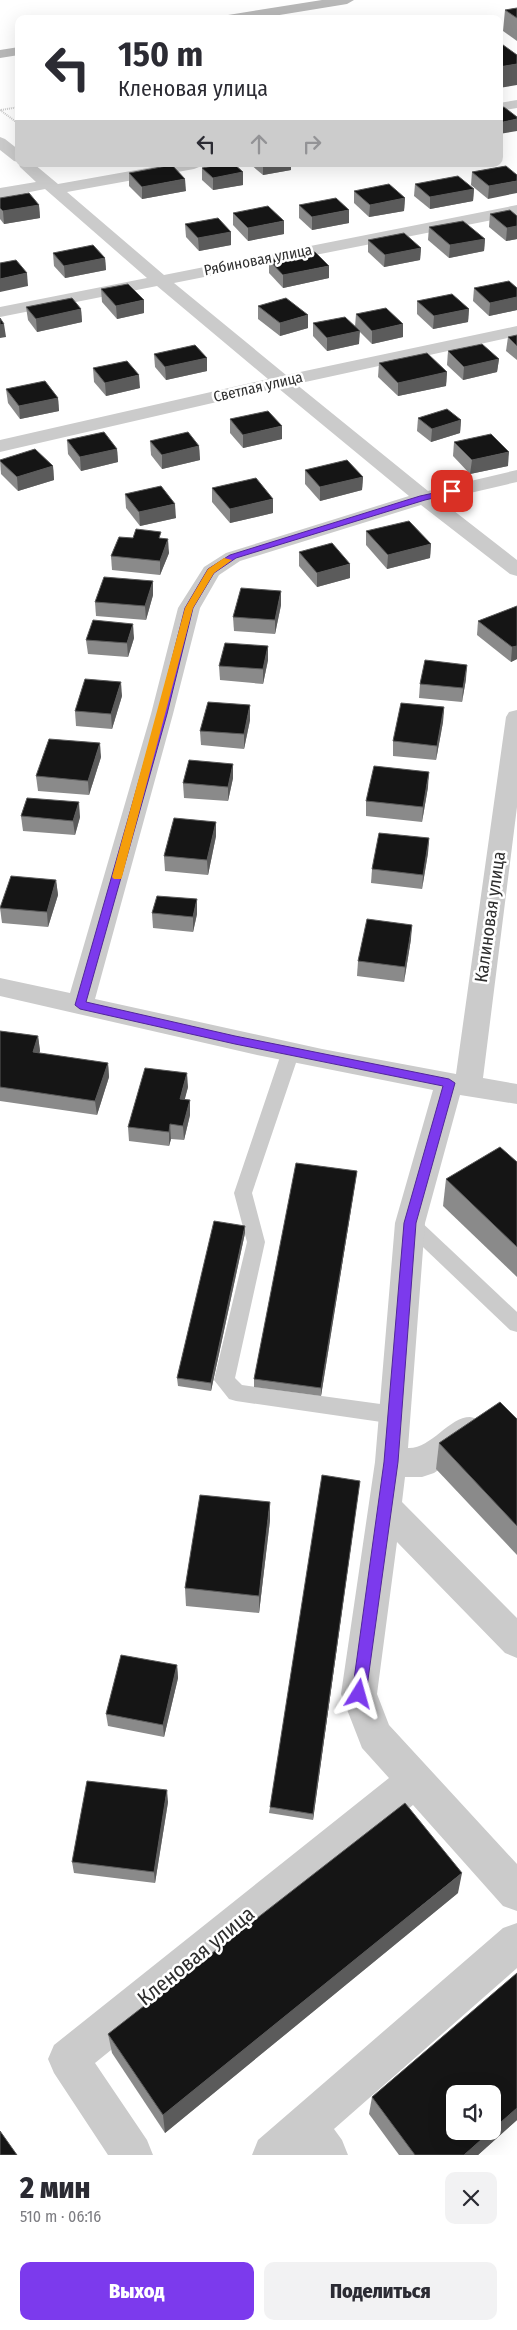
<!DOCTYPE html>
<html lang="ru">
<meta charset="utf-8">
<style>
:root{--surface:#fff;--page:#f2f2f3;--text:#2b2b33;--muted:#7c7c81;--accent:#7c3aed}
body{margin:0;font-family:"Fira Sans Condensed",sans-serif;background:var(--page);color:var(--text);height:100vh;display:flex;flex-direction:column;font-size:19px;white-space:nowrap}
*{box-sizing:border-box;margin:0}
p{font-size:16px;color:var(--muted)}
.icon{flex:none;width:28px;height:28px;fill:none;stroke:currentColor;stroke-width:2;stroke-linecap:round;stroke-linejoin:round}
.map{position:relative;height:2155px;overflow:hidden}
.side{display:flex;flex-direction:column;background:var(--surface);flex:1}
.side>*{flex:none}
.hud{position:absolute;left:15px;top:15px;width:488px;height:152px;border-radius:10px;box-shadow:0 5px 20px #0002;background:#fff;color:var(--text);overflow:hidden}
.controls{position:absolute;left:446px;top:2085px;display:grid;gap:10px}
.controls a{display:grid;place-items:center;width:55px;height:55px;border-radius:10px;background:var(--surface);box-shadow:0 5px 20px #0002;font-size:25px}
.pin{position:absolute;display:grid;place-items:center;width:42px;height:42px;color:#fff;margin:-21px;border-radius:10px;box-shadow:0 2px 8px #0006}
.me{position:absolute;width:55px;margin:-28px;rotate:8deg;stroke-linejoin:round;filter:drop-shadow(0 0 4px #0008)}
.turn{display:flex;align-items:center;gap:18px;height:105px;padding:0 20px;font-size:22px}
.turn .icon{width:65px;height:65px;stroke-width:2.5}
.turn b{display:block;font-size:35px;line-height:42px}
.lanes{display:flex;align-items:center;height:48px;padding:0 20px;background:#0003;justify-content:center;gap:25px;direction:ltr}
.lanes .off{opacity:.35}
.round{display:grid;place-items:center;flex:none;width:52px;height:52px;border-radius:10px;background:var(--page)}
.headline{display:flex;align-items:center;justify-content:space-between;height:85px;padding:0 20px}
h1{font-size:30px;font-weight:800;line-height:38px}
.cta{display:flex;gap:10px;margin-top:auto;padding:10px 20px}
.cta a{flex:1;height:58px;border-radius:10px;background:var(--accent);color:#fff;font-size:20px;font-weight:800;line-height:58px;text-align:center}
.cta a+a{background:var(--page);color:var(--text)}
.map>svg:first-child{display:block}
</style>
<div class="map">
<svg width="517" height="2155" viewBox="0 0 517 2155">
<rect width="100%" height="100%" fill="#fff"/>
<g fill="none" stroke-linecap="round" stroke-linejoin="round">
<g stroke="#cbcbcb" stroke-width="2" stroke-dasharray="1 1" stroke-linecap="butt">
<path d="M0 110 19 124"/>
<path d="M1 110 19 107"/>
</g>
<g fill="#cbcbcb" fill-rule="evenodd">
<path d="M269 10H275L284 19H275L268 12Z"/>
<path d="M291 1045 297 1047 300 1051 252 1193 265 1242 235 1378 242 1385 395 1406 402 1409 405 1415 402 1421 395 1424 236 1401 229 1399 214 1380 247 1242 234 1193 282 1051 285 1047Z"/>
<path d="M410 1216 417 1218 517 1312V1332L510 1330 403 1228 401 1223 403 1218Z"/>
</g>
<g fill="#cbcbcb" fill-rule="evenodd">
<path d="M517 100V108L499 111V103Z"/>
<path d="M0 137 5 139 19 150V164H34L58 184 170 164H202L199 167 194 169 67 192 164 275 517 205V215L174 283 286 375 517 326V336L296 384 428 491 517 470V482L440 500 517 560V576L510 574 421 505 240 561 219 575 200 608 173 714 95 999 322 1049 456 1074 506 717 509 712 517 710V807L483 1078 517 1084V1104L460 1095 425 1223 408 1448C431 1449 449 1417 470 1417 473 1417 478 1420 481 1421L486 1431 481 1441 434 1473 422 1477H405L402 1502 517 1618V1658L505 1653 397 1542 377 1694 389 1725 517 1864V1911L503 1906 413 1805 95 2063 147 2140 153 2155H108L54 2073 48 2059 54 2045 389 1778 362 1748 341 1694 375 1462 395 1223 433 1090 257 1055 0 996V978L70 993 151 714 178 608 204 567 226 553 409 496 278 388 0 452V440L268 379 157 286 0 317V307L147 278 45 189 0 198V188L36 182 20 167 18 162 14 161 0 150Z"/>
<path d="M517 1923V1968L334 2129 342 2140 348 2155H252L258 2140 503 1928Z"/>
</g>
<g fill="#b8b8b8" fill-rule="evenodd">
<path d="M322 0H354L347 4 255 19H221L228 15Z"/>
<path d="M19 47V55L0 58V50Z"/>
</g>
</g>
<g fill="#8a8a8a">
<path d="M517 8V41L503 31 505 10Z"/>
<path d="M250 164H291V170L263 175Z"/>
<path d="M506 166 488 199 471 185 472 172Z"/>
<path d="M202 168 243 172V185L213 190 202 180Z"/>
<path d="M129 173 186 191 142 199 129 186Z"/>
<path d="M415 184 474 189 473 201 430 209 414 196Z"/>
<path d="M354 191 405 198 404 211 369 217 354 203Z"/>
<path d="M0 198 39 205 40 218 4 224 0 219Z"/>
<path d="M299 205 349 223 312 230 299 218Z"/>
<path d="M233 213 284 234 248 241 233 225Z"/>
<path d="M490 214 517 216V239L506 241 489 227Z"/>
<path d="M185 224 231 232V245L199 251 186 237Z"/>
<path d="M429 227 485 239 484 251 449 258 428 240Z"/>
<path d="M368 240 421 248 420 260 384 267 368 252Z"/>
<path d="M53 253 105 258 106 270 65 278 54 266Z"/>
<path d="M269 260 329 278 283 288 269 273Z"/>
<path d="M474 288H517V310L489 316 473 301Z"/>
<path d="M101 289 144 313 117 319 102 302Z"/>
<path d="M417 301 469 309 468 322 433 329 417 314Z"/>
<path d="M258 306 308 328 280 336 258 319Z"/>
<path d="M26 307 81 309 82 322 37 332 28 320Z"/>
<path d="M356 314 403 337 372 344 359 331V344L327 351 313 336V323L355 327Z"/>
<path d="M517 335V360L506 351 508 337Z"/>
<path d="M448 351 499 359 497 372 463 380 447 365Z"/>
<path d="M154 354 207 358V371L166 380 155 367Z"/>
<path d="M379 363 447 372 446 386 398 396 378 377Z"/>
<path d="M93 368 140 388 106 396 94 382Z"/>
<path d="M6 389 58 398 59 411 20 419 8 403Z"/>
<path d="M418 418 461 420 460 433 431 442 417 431Z"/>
<path d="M230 419 282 439 243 448 230 433Z"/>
<path d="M67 440 117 449 118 462 81 471 68 454Z"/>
<path d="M150 441 199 446 200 460 162 469 151 455Z"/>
<path d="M454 442 508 466 470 474 453 456Z"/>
<path d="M0 460 53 466 54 480 18 491 1 474Z"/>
<path d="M305 470 363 477 362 490 320 501 305 484Z"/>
<path d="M212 488 273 513 230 523 212 502Z"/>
<path d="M125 494 176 518 140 526 126 508Z"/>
<path d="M366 531 431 544 430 558 387 569 366 545Z"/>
<path d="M133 538H162L169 553 160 575 112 570 111 556Z"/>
<path d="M299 552 350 578 317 587 299 566Z"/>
<path d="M153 581V595L146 620 96 616 95 602Z"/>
<path d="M281 605 275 634 234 631 233 617Z"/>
<path d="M517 606V659L511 662 477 635 478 621Z"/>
<path d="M134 638 128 657 88 654 86 640Z"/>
<path d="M268 646V660L263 684 220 680 219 666Z"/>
<path d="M466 679 462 702 419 698 420 684Z"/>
<path d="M122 696 112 729 76 726 75 711Z"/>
<path d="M444 707 443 722 436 760 393 756V741Z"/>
<path d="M250 720 244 749 201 745 200 731Z"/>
<path d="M101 757 89 795 38 791 36 776Z"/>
<path d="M233 764V778L228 801 184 798 183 783Z"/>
<path d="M428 787 422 822 366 816V801Z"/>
<path d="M21 816 80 817 75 835 23 831Z"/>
<path d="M216 822V836L208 875 165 871 164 856Z"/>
<path d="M429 838 428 853 422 889 371 883 372 869Z"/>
<path d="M56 880 58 895 48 927 2 923 0 908Z"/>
<path d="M152 913 197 914 193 932 153 928Z"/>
<path d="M411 939 404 982 357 976 358 961Z"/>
<path d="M0 1031 38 1036 40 1051 39 1053 108 1063 109 1077 97 1115 0 1101Z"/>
<path d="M188 1087 184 1100H190V1115L184 1140 171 1139 169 1146 129 1141 128 1127Z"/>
<path d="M517 1162V1277L443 1206 446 1179Z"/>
<path d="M357 1171 356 1178 321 1396 254 1387V1379Z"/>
<path d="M245 1233 211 1391 178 1386 177 1378Z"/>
<path d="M517 1419V1555L436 1469 439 1443Z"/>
<path d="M359 1488 313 1820 269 1813 270 1807Z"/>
<path d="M270 1520 259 1613 186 1606 185 1588Z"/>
<path d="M177 1665 178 1678 164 1737 108 1726 106 1714Z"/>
<path d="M168 1802 155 1883 74 1873 72 1862Z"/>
<path d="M458 1893 165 2133 112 2053 108 2034Z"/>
<path d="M517 1973V2120L478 2155H399L369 2114 372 2097Z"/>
</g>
<g fill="#5b5b5b">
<path d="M517 64V85L499 88V67Z"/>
<path d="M517 119V131L499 134V123Z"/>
<path d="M263 164H291V170L263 175Z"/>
<path d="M243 172V185L213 190V178Z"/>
<path d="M185 179 186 191 142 199V187Z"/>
<path d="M517 181V193L488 199 489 186Z"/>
<path d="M474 189 473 201 430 209V197Z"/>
<path d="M405 198 404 211 369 217 370 205Z"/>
<path d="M39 205 40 218 4 224 3 211Z"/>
<path d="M349 210V223L312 230V217Z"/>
<path d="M284 221V234L248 241V228Z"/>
<path d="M517 226V239L506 241 507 228Z"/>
<path d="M231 232V245L199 251 198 238Z"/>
<path d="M485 239 484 251 449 258 450 245Z"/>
<path d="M421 248 420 260 384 267 385 255Z"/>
<path d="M105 258 106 270 65 278 64 266Z"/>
<path d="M329 266V278L283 288V275Z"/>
<path d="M27 273 28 286 0 292V279Z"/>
<path d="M517 297V310L489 316 490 303Z"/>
<path d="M144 300V313L117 319 116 306Z"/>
<path d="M81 309 82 322 37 332 36 319Z"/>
<path d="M469 309 468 322 433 329 434 316Z"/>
<path d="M308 315V328L280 336V323Z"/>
<path d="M4 324 6 337 0 338V325Z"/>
<path d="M403 324V337L372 344V331Z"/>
<path d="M360 331 359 344 327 351V338Z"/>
<path d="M207 358V371L166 380 165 367Z"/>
<path d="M499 359 497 372 463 380 464 367Z"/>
<path d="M447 372 446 386 398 396V383Z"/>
<path d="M139 375 140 388 106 396 105 383Z"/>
<path d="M58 398 59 411 20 419 19 406Z"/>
<path d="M461 420 460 433 431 442 432 429Z"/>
<path d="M282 426V439L243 448V435Z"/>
<path d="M199 446 200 460 162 469V455Z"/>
<path d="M117 449 118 462 81 471 80 457Z"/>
<path d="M509 452 508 466 470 474 472 460Z"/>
<path d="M53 466 54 480 18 491 17 477Z"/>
<path d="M363 477 362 490 320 501V487Z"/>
<path d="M273 499V513L230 523V509Z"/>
<path d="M175 504 176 518 140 526 139 512Z"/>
<path d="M168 539 169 553 160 575V561Z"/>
<path d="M431 544 430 558 387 569 388 555Z"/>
<path d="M350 564V578L317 587V573Z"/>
<path d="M153 581V595L146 620 145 606Z"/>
<path d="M281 591V605L275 634V620Z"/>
<path d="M133 624 134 638 128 657 127 643Z"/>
<path d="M268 646V660L263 684V669Z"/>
<path d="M517 646V659L511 662 512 647Z"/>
<path d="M467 665 466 679 462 702 463 688Z"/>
<path d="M121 682 122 696 112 729 111 714Z"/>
<path d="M250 705V720L244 749V734Z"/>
<path d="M444 707 443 722 436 760 437 746Z"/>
<path d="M100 743 101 757 89 795 88 781Z"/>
<path d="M233 764V778L228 801V787Z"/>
<path d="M429 772 428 787 422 822 423 807Z"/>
<path d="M79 802 80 817 75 835 73 821Z"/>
<path d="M216 822V836L208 875 207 860Z"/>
<path d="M429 838 428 853 422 889 423 875Z"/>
<path d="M56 880 58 895 48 927 47 912Z"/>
<path d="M197 899V914L193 932V917Z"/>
<path d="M412 925 411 939 404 982 405 967Z"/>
<path d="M38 1036 40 1051 34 1067 33 1052Z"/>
<path d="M108 1063 109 1077 97 1115 95 1101Z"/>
<path d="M187 1073 188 1087 181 1114 180 1099Z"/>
<path d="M190 1100V1115L184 1140 183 1126Z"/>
<path d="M170 1124 171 1139 169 1146V1132Z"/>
<path d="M357 1171 356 1178 321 1396V1388Z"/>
<path d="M245 1226V1233L211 1391V1383Z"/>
<path d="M360 1481 359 1488 313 1820V1814Z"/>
<path d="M270 1502V1520L259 1613V1596Z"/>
<path d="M177 1665 178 1678 164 1737 163 1725Z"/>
<path d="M167 1790 168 1802 155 1883 154 1872Z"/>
<path d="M462 1873 458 1893 165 2133 163 2115Z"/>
<path d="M517 2108V2120L478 2155H464L491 2131H492V2130Z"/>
</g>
<g fill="#151515" stroke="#5b5b5b">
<path d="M517 8V18L505 10Z"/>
<path d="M499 42 517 55V64L499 67Z"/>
<path d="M504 107 517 117V119L499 123V108Z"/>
<path d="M224 164H234L243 172 213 178 202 168Z"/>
<path d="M172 165 185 179 142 187 129 173Z"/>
<path d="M506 166 517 175V181L489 186 472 172Z"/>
<path d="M458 176 474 189 430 197 415 184Z"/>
<path d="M389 184 405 198 370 205 354 191Z"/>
<path d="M29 193 39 205 3 211 0 208V198Z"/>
<path d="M336 198 349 210 312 217 299 205Z"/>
<path d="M268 206 284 221 248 228 233 213Z"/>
<path d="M510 210 517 216V226L507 228 490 214Z"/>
<path d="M218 218 231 232 198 238 185 224Z"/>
<path d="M463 221 485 239 450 245 429 227Z"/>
<path d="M404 233 421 248 385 255 368 240Z"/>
<path d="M93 245 105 258 64 266 53 253Z"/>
<path d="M315 252 329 266 283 275 269 260Z"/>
<path d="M16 260 27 273 0 279V263Z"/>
<path d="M509 281 517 288V297L490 303 474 288Z"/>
<path d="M128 284 144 300 116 306 101 289Z"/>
<path d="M452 294 469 309 434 316 417 301Z"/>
<path d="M72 298 81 309 36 319 26 307Z"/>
<path d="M286 298 308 315 280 323 258 306Z"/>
<path d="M386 308 403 324 372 331 356 314Z"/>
<path d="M345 317 360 331 327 338 313 323Z"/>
<path d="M0 318 4 324 0 325Z"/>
<path d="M517 335V346L508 337Z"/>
<path d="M482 344 499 359 464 367 448 351Z"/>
<path d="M195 345 207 358 165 367 154 354Z"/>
<path d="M427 353 447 372 398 383 379 363Z"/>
<path d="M127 361 139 375 105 383 93 368Z"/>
<path d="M45 381 58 398 19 406 6 389Z"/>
<path d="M447 409 461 420 432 429 418 418Z"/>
<path d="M268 411 282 426 243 435 230 419Z"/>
<path d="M104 432 117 449 80 457 67 440Z"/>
<path d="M188 432 199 446 162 455 150 441Z"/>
<path d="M491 434 509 452 472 460 454 442Z"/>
<path d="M35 449 53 466 17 477 0 461V460Z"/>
<path d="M347 460 363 477 320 487 305 470Z"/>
<path d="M256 478 273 499 230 509 212 488Z"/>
<path d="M161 486 175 504 139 512 125 494Z"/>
<path d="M409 521 431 544 388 555 366 531Z"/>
<path d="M136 529 161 532 159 538 168 539 160 561 111 556 119 537 133 538Z"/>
<path d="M332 543 350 564 317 573 299 552Z"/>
<path d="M104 577 153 581 145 606 95 602Z"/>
<path d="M241 588 281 591 275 620 233 617Z"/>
<path d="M517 606V646L512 647 478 621Z"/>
<path d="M93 620 133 624 127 643 86 640Z"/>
<path d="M225 643 268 646 263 669 219 666Z"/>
<path d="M425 660 467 665 463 688 420 684Z"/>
<path d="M85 679 121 682 111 714 75 711Z"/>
<path d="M208 702 250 705 244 734 200 731Z"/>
<path d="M401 703 444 707 437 746 393 741Z"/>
<path d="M49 739 100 743 88 781 36 776Z"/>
<path d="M189 760 233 764 228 787 183 783Z"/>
<path d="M374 766 429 772 423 807 366 801Z"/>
<path d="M27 798 79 802 73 821 21 816Z"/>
<path d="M174 818 216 822 207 860 164 856Z"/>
<path d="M379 833 429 838 423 875 372 869Z"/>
<path d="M11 876 56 880 47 912 0 908Z"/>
<path d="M157 896 197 899 193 917 152 913Z"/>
<path d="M367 919 412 925 405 967 358 961Z"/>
<path d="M0 1031 38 1036 33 1052 108 1063 95 1101 0 1087Z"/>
<path d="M145 1068 187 1073 180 1099 190 1100 183 1126 170 1124 169 1132 128 1127Z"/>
<path d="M500 1147 517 1162V1247L446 1179Z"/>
<path d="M296 1163 357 1171 321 1388 254 1379Z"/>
<path d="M214 1221 245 1226 211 1383 177 1378Z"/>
<path d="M500 1402 517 1419V1526L439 1443Z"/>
<path d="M322 1475 360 1481 313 1814 270 1807Z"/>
<path d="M200 1495 270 1502 259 1596 185 1588Z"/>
<path d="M121 1655 177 1665 163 1725 106 1714Z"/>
<path d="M87 1781 167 1790 154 1872 72 1862Z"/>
<path d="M405 1803 462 1873 163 2115 108 2034Z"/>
<path d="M517 1973V2108L492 2130V2094H455V2131H491L464 2155H415L372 2097Z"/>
<path d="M0 2131 17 2155H0Z"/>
</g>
<path fill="#7c3aed" stroke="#51269a" d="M452 489 456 491 455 493 425 500 236 558 214 573 193 608 167 714 86 1002 235 1036 449 1079 455 1083 416 1223 398 1462 366 1694 364 1699 359 1701 354 1699 352 1694 384 1462 404 1223 443 1086 235 1044 80 1009 75 1005 158 714 185 608 208 569 230 555 420 496Z"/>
<path fill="#f59e0b" d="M224 558 232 560 214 573 193 608 122 877 121 879H114L112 877 185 608 208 569Z"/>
<g text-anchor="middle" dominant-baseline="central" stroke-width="5" stroke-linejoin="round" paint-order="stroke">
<g font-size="15" fill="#2e2e2e" stroke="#fff">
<text transform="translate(258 260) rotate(-11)">Рябиновая улица</text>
<text transform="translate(258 387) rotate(-13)">Светлая улица</text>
</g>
<g font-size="18" fill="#2e2e2e" stroke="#fff">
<text transform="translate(490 917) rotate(-82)">Калиновая улица</text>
</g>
<g font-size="21" fill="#2e2e2e" stroke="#fff">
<text transform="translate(196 1956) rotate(-39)">Кленовая улица</text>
</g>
</g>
</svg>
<div class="controls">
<a><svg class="icon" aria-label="sound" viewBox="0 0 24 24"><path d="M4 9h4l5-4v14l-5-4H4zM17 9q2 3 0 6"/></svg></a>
</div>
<div class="pin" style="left:452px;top:491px;background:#d93025"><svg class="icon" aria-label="arrive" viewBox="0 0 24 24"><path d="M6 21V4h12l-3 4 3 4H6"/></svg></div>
<svg class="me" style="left:359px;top:1694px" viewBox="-20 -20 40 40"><path d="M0-17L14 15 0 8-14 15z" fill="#7c3aed" stroke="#fff" stroke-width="4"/></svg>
<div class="hud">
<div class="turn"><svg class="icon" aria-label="left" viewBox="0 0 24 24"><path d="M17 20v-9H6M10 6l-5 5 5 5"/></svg><div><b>150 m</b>Кленовая улица</div></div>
<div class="lanes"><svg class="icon" aria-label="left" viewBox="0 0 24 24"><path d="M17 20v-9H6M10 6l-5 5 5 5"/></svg><svg class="icon off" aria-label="ahead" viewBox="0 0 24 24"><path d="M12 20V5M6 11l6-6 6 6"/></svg><svg class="icon off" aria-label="right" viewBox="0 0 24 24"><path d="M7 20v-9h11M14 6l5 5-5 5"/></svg></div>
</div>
</div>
<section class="side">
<div class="headline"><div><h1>2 мин</h1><p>510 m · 06:16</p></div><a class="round"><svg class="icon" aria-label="close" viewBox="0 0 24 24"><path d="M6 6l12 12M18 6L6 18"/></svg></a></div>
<div class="cta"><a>Выход</a><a>Поделиться</a></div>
</section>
